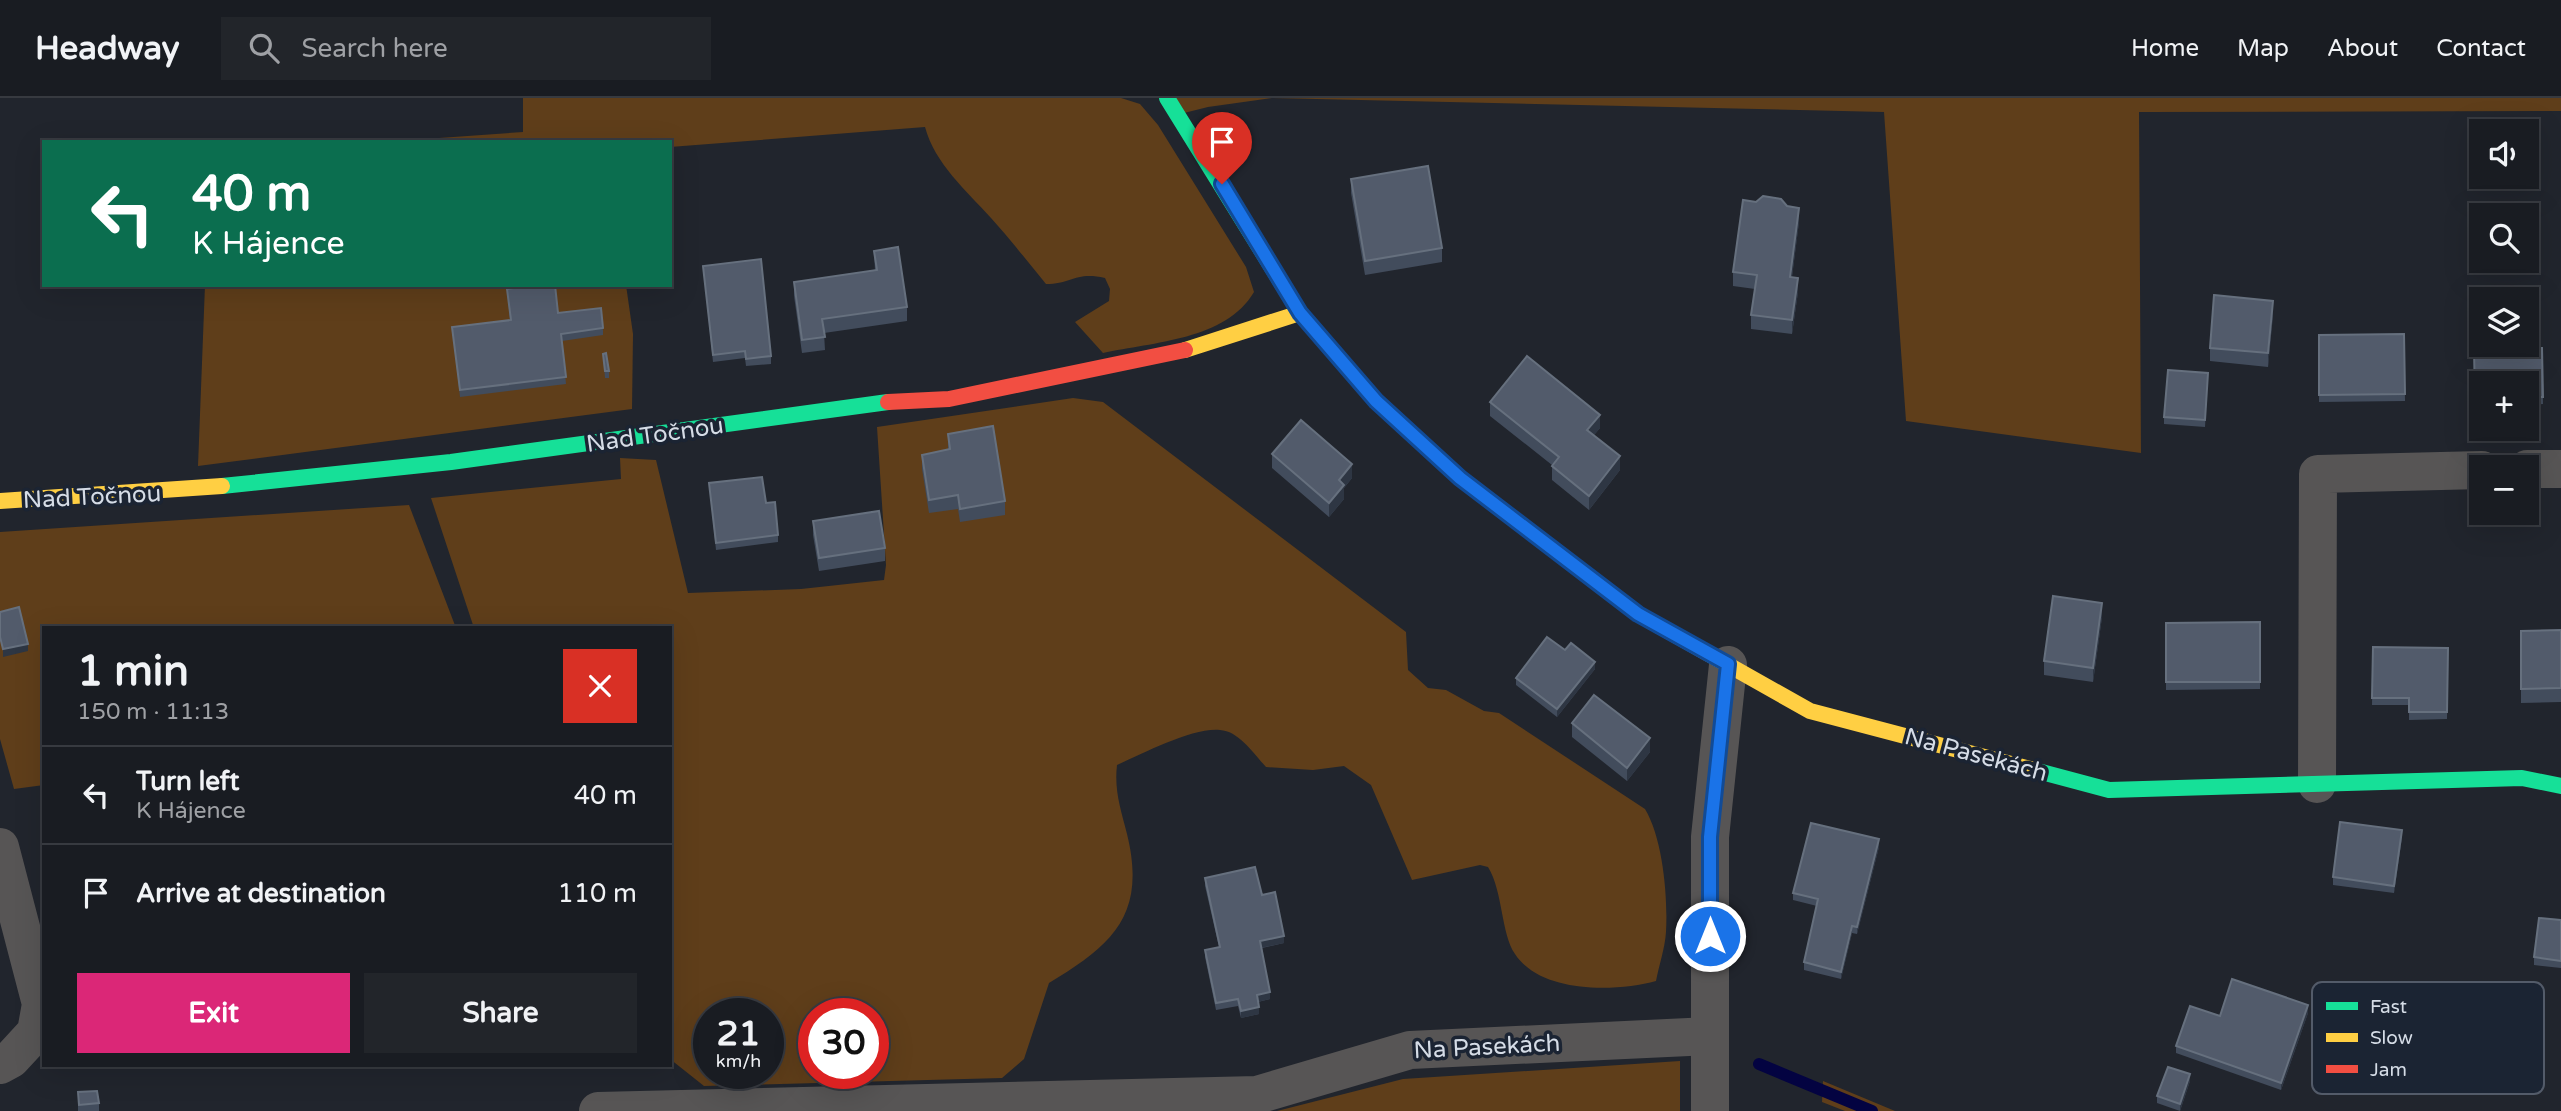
<!DOCTYPE html>
<meta charset="utf-8">
<style>
:root{--surface:#191c22;--page:#22252a;--text:#f1f3f6;--muted:#9fa1a5;--line:#373a40;--accent:#db2777}
body{margin:0;font-family:"Varela Round",sans-serif;background:var(--page);color:var(--text);height:100vh;display:flex;flex-direction:column;font-size:26px;white-space:nowrap}
*{box-sizing:border-box;margin:0}
p{font-size:23px;color:var(--muted)}
.icon{flex:none;width:38px;height:38px;fill:none;stroke:currentColor;stroke-width:2;stroke-linecap:round;stroke-linejoin:round}
.map{position:relative;flex:1;overflow:hidden}
.details{position:absolute;left:42px;top:528px;width:630px;height:441px;display:flex;flex-direction:column;background:var(--surface);border-radius:0px;box-shadow:0 7px 28px #0002,0 0 0 2px var(--line)}
.details>*{flex:none}
.top-card{position:absolute;left:42px;top:42px;width:630px;height:147px;border-radius:0px;box-shadow:0 7px 28px #0002,0 0 0 2px var(--line);background:#0b6e4f;color:#fff;overflow:hidden}
.buttons{position:absolute;left:2469px;top:21px;display:grid;gap:14px}
.buttons a{display:grid;place-items:center;width:70px;height:70px;border-radius:0px;background:var(--surface);box-shadow:0 7px 28px #0002,0 0 0 2px var(--line);font-size:35px}
.speed{position:absolute;left:693px;top:900px;display:flex;gap:14px;font-size:35px;font-weight:700;text-align:center}
.speed>*{display:grid;place-content:center;width:91px;height:91px;border-radius:50%;background:var(--surface);box-shadow:0 7px 28px #0002,0 0 0 2px var(--line);line-height:1}
.speed small{font-size:18px;font-weight:400}
.speed .limit{border:10px solid #d22;background:#fff;color:#111}
.pin{position:absolute;display:grid;place-items:center;width:60px;height:60px;color:#fff;margin:-72px -30px;border-radius:50% 50% 50% 0;rotate:-45deg;box-shadow:0 0 7px #0007}
.pin .icon{rotate:45deg}
.me{position:absolute;width:77px;margin:-38px;rotate:0deg;stroke-linejoin:round;filter:drop-shadow(0 0 5px #0008)}
.turn{display:flex;align-items:center;gap:24px;height:147px;padding:0 35px;font-size:32px}
.turn .icon{width:91px;height:91px;stroke-width:2.5}
.turn b{display:block;font-size:49px;line-height:60px}
.round{display:grid;place-items:center;flex:none;width:74px;height:74px;border-radius:0px;background:var(--page)}
.head{display:flex;align-items:center;justify-content:space-between;height:119px;padding:0 35px}
h1{font-size:42px;font-weight:700;line-height:52px}
.cta{display:flex;gap:14px;margin-top:auto;padding:14px 35px}
.cta a{flex:1;height:80px;border-radius:0px;background:var(--accent);color:#fff;font-size:28px;font-weight:700;line-height:80px;text-align:center}
.cta a+a{background:var(--page);color:var(--text)}
ul{padding:0;list-style:none}
li{display:flex;align-items:center;gap:21px;height:98px;padding:0 35px;border-top:2px solid var(--line)}
li div{flex:1}
li b{display:block;font-size:26px}
li em{font-style:normal}
header{display:flex;align-items:center;gap:42px;box-sizing:border-box;height:98px;padding:0 35px;background:var(--surface);border-bottom:2px solid var(--line)}
header strong{font-size:33px}
nav{display:flex;gap:38px;margin-inline-start:auto;font-size:24px}
.search{width:490px;height:63px;background:var(--page);display:flex;align-items:center;gap:18px;box-sizing:border-box;padding:0 24px;border-radius:0px;color:var(--muted);font-size:26px}
.map>svg:first-child{display:block}
</style>
<header>
<strong>Headway</strong>
<div class="search"><svg class="icon" aria-label="search" viewBox="0 0 24 24"><circle cx="10" cy="10" r="6"/><path d="M15 15l6 6"/></svg>Search here</div>
<nav><a>Home</a><a>Map</a><a>About</a><a>Contact</a></nav>
</header>
<div class="map">
<svg width="2561" height="1013" viewBox="0 0 2561 1013">
<rect width="100%" height="100%" fill="#21252d"/>
<g fill="#5f3e1a" fill-rule="evenodd">
<path d="M523 0H1121L1140 6 1158 27 1246 169 1254 194C1226 242 1153 244 1103 255L1075 224 1109 203 1110 191 1105 180C1076 173 1072 186 1046 186 1028 164 1010 141 991 120 966 92 935 66 925 29L670 49V44H382L523 34Z"/>
<path d="M1167 0H2561V13L2139 14 2141 355 1906 323 1884 14 1272 0 1208 9 1180 16Z"/>
<path d="M205 187H626L633 236 632 311 198 368Z"/>
<path d="M1073 300 1103 304 1406 534 1408 572 1428 590 1446 592 1484 613 1499 615 1645 711C1663 741 1668 799 1666 834 1665 850 1659 867 1656 883 1616 894 1541 896 1515 856 1501 836 1503 793 1488 769L1480 767 1412 782 1371 687 1344 668 1313 672 1266 669C1254 656 1239 633 1220 632 1193 629 1142 656 1117 667 1114 693 1121 712 1127 736 1147 817 1112 847 1049 885L1024 961 1002 980 704 988 670 961V530H474L431 400 621 381 620 360 656 362 688 495 801 491 884 482 886 467 877 329ZM709 915H768V975H709ZM814 915H873V975H814Z"/>
<path d="M409 407 456 530H44V687L14 691 0 641V434Z"/>
<path d="M1680 963V1013H1277L1403 981Z"/>
<path d="M1823 983 1895 1013H1845L1822 1004Z"/>
</g>
<g fill="none" stroke-linecap="round" stroke-linejoin="round">
<path stroke="#030341" stroke-width="12" d="M1759 966 1872 1013"/>
<g stroke="#575555" stroke-width="38">
<path d="M2527 371H2561"/>
<path d="M2317 686 2318 376 2482 372"/>
<path d="M0 749 41 906 36 934 11 961 0 967"/>
<path d="M598 1013 1257 997 1410 952 1710 938"/>
<path d="M1710 1013V739L1728 567"/>
</g>
<g stroke="#16e098" stroke-width="16">
<path d="M1167 0 1300 215 1376 303 1460 380 1604 490"/>
<path d="M222 388 451 364 888 304"/>
<path d="M2034 672 2109 692 2522 680 2561 688"/>
</g>
<g stroke="#ffcf43" stroke-width="16">
<path d="M1185 252 1300 215"/>
<path d="M0 403 222 388"/>
<path d="M1604 490 1638 516 1810 613 2034 672"/>
</g>
<path stroke="#f24e42" stroke-width="16" d="M888 304 949 301 1185 252"/>
</g>
<g fill="#424c5c">
<path d="M1351 81 1442 150V164L1365 177 1351 95Z"/>
<path d="M1799 124 1792 179 1798 194 1792 236 1751 231V217L1755 191 1733 188V174Z"/>
<path d="M874 153 907 209V223L824 235 825 252 802 255 794 198V184L875 173Z"/>
<path d="M703 168 771 258V266L746 268 745 260 713 264Z"/>
<path d="M507 191 558 215 603 230V237L562 243 566 286 460 299 452 229 510 222Z"/>
<path d="M2273 217 2268 269 2210 263V250Z"/>
<path d="M2404 236 2405 303 2319 304V237Z"/>
<path d="M2542 250 2543 306 2527 307V285H2482V307L2475 308 2474 252Z"/>
<path d="M603 256 609 273V280H605Z"/>
<path d="M2208 275 2205 329 2164 326V319Z"/>
<path d="M1490 304 1600 330 1594 337 1620 372 1589 412 1552 382V367L1490 318Z"/>
<path d="M948 336 1005 403V417L960 424 958 411 929 415 922 371V357L948 352Z"/>
<path d="M1272 356 1352 380 1344 390V401L1329 419 1272 370Z"/>
<path d="M709 385 766 405 778 437V444L716 452Z"/>
<path d="M813 423 885 450V463L819 473 813 437Z"/>
<path d="M2102 519 2093 584 2044 577V563Z"/>
<path d="M2260 524V591L2166 592V525Z"/>
<path d="M2561 532V604L2521 605V533Z"/>
<path d="M2373 549 2448 550 2447 621 2409 622V607H2372Z"/>
<path d="M1565 552 1595 571 1557 619 1516 587V580Z"/>
<path d="M1572 625 1650 654 1627 683 1572 639Z"/>
<path d="M2402 739 2394 795 2333 787V779Z"/>
<path d="M1879 749 1857 836 1852 835 1841 881 1804 872V864L1817 808 1793 802V795Z"/>
<path d="M1205 780 1262 797 1284 845 1262 850 1270 901 1258 904 1259 916 1241 920 1238 908 1216 912 1205 859V852L1219 849 1205 788Z"/>
<path d="M2561 822V870L2534 867V859Z"/>
<path d="M2308 915 2281 992 2176 955V948L2220 918Z"/>
<path d="M2190 983 2180 1013 2157 1005V998Z"/>
<path d="M78 994 99 1005V1013H78Z"/>
</g>
<g fill="#2e3643">
<path d="M1799 110V124L1790 193V179Z"/>
<path d="M1798 180V194L1792 236V222Z"/>
<path d="M2273 203V217L2268 269V255Z"/>
<path d="M1600 317V330L1587 346V332Z"/>
<path d="M1620 358V372L1589 412V398Z"/>
<path d="M1352 366V380L1344 390V401L1329 419V405L1339 382Z"/>
<path d="M2102 505V519L2093 584V570Z"/>
<path d="M28 546V553L3 559V551Z"/>
<path d="M1595 564V571L1557 619V611Z"/>
<path d="M1650 640V654L1627 683V670Z"/>
<path d="M2402 732V739L2394 795V788Z"/>
<path d="M1879 741V749L1857 836V829Z"/>
<path d="M1852 828V835L1841 881V874Z"/>
<path d="M1284 838V845L1260 850V843Z"/>
<path d="M1270 894V901L1257 904V897Z"/>
<path d="M2308 907V915L2281 992V985Z"/>
<path d="M1259 909V916L1241 920V913Z"/>
<path d="M2190 976V983L2180 1013V1006Z"/>
</g>
<g fill="#525b6b" stroke="#66707e" stroke-width="2">
<path d="M1428 68 1442 150 1365 163 1351 81Z"/>
<path d="M1763 98 1781 101 1787 108 1799 110 1790 179 1798 180 1792 222 1751 217 1757 177 1733 174 1743 102 1756 104Z"/>
<path d="M898 149 907 209 822 221 825 239 802 242 794 184 877 172 874 153Z"/>
<path d="M761 161 771 258 746 261 745 253 713 257 703 168Z"/>
<path d="M535 187H555L558 215 601 210 603 230 561 236 566 279 460 292 452 229 511 222 507 191Z"/>
<path d="M2214 197 2273 203 2268 255 2210 250Z"/>
<path d="M2404 236 2405 296 2319 297V237Z"/>
<path d="M2542 250 2543 299H2527V285H2482V300H2475L2474 252Z"/>
<path d="M606 255 609 273H605L603 256Z"/>
<path d="M1527 258 1600 317 1587 332 1620 358 1589 398 1552 368 1559 359 1490 304Z"/>
<path d="M2168 272 2208 275 2205 322 2164 319Z"/>
<path d="M1301 322 1352 366 1339 382 1344 387 1329 405 1272 356Z"/>
<path d="M993 328 1005 403 960 411 958 397 929 402 922 357 950 351 948 336Z"/>
<path d="M762 379 766 405 775 404 778 437 716 445 709 385Z"/>
<path d="M879 413 885 450 819 460 813 423Z"/>
<path d="M2053 498 2102 505 2093 570 2044 563Z"/>
<path d="M19 509 28 546 3 551 0 539V514Z"/>
<path d="M2260 524V584H2166V525Z"/>
<path d="M2561 532V590L2521 591V533Z"/>
<path d="M1547 539 1565 552 1571 545 1595 564 1557 611 1516 580Z"/>
<path d="M2373 549 2448 550 2447 614H2409V600H2372Z"/>
<path d="M1594 597 1650 640 1627 670 1572 625Z"/>
<path d="M2340 724 2402 732 2394 788 2333 779Z"/>
<path d="M1811 725 1879 741 1857 829 1852 828 1841 874 1804 864 1818 801 1793 795Z"/>
<path d="M1255 769 1262 797 1275 794 1284 838 1260 843 1270 894 1257 897 1259 909 1241 913 1238 901 1216 905 1205 852 1220 849 1205 780Z"/>
<path d="M2539 820 2561 822V863L2534 859Z"/>
<path d="M2232 881 2308 907 2281 985 2176 948 2190 908 2220 918Z"/>
<path d="M2168 969 2190 976 2180 1006 2157 998Z"/>
<path d="M97 993 99 1005 79 1007 78 994Z"/>
</g>
<g fill="none" stroke-linecap="round" stroke-linejoin="round">
<defs>
<path id="route" d="M1222 86 1300 215 1376 303 1460 380 1638 516 1728 566 1710 739V838"/>
</defs>
<use href="#route" stroke="#114b97" stroke-width="18"/>
<use href="#route" stroke="#1a73e8" stroke-width="12"/>
</g>
<g text-anchor="middle" dominant-baseline="central" stroke-width="7" stroke-linejoin="round" paint-order="stroke">
<g font-size="24" fill="#d5dce6" stroke="#1b2433">
<text transform="translate(655 337) rotate(-8)">Nad Točnou</text>
<text transform="translate(92 399) rotate(-3)">Nad Točnou</text>
<text transform="translate(1976 657) rotate(15)">Na Pasekách</text>
<text transform="translate(1487 949) rotate(-3)">Na Pasekách</text>
</g>
</g>
<rect x="2312" y="884" width="232" height="112" rx="10" fill="#1b2433" stroke="#535b69" stroke-width="2"/>
<rect x="2326" y="904" width="32" height="8" fill="#16e098"/>
<rect x="2326" y="935" width="32" height="9" fill="#ffcf43"/>
<rect x="2326" y="967" width="32" height="8" fill="#f24e42"/>
<g font-size="19" fill="#d5dce6">
<text x="2370" y="915">Fast</text>
<text x="2370" y="946">Slow</text>
<text x="2370" y="978">Jam</text>
</g>
</svg>
<div class="buttons">
<a><svg class="icon" aria-label="sound" viewBox="0 0 24 24"><path d="M4 9h4l5-4v14l-5-4H4zM17 9q2 3 0 6"/></svg></a>
<a><svg class="icon" aria-label="search" viewBox="0 0 24 24"><circle cx="10" cy="10" r="6"/><path d="M15 15l6 6"/></svg></a>
<a><svg class="icon" aria-label="layers" viewBox="0 0 24 24"><path d="M12 4l9 5-9 5-9-5zM3 14l9 5 9-5"/></svg></a>
<a>+</a>
<a>−</a>
</div>
<div class="speed"><div>21<small>km/h</small></div><div class="limit">30</div></div>
<div class="pin" style="left:1222px;top:86px;background:#d93025"><svg class="icon" aria-label="arrive" viewBox="0 0 24 24"><path d="M6 21V4h12l-3 4 3 4H6"/></svg></div>
<svg class="me" style="left:1710px;top:838px" viewBox="-20 -20 40 40"><circle r="17" fill="#1a73e8" stroke="#fff" stroke-width="3"/><path d="M0-11L8 9 0 5-8 9z" fill="#fff"/></svg>
<div class="top-card">
<div class="turn"><svg class="icon" aria-label="left" viewBox="0 0 24 24"><path d="M17 20v-9H6M10 6l-5 5 5 5"/></svg><div><b>40 m</b>K Hájence</div></div>
</div>
<section class="details">
<div class="head"><div><h1>1 min</h1><p>150 m · 11:13</p></div><a class="round" style="background:#d93025;color:#fff"><svg class="icon" aria-label="close" viewBox="0 0 24 24"><path d="M6 6l12 12M18 6L6 18"/></svg></a></div>
<ul>
<li><svg class="icon" aria-label="left" viewBox="0 0 24 24"><path d="M17 20v-9H6M10 6l-5 5 5 5"/></svg><div><b>Turn left</b><p>K Hájence</p></div><em>40 m</em></li>
<li><svg class="icon" aria-label="arrive" viewBox="0 0 24 24"><path d="M6 21V4h12l-3 4 3 4H6"/></svg><div><b>Arrive at destination</b></div><em>110 m</em></li>
</ul>
<div class="cta"><a>Exit</a><a>Share</a></div>
</section>
</div>
